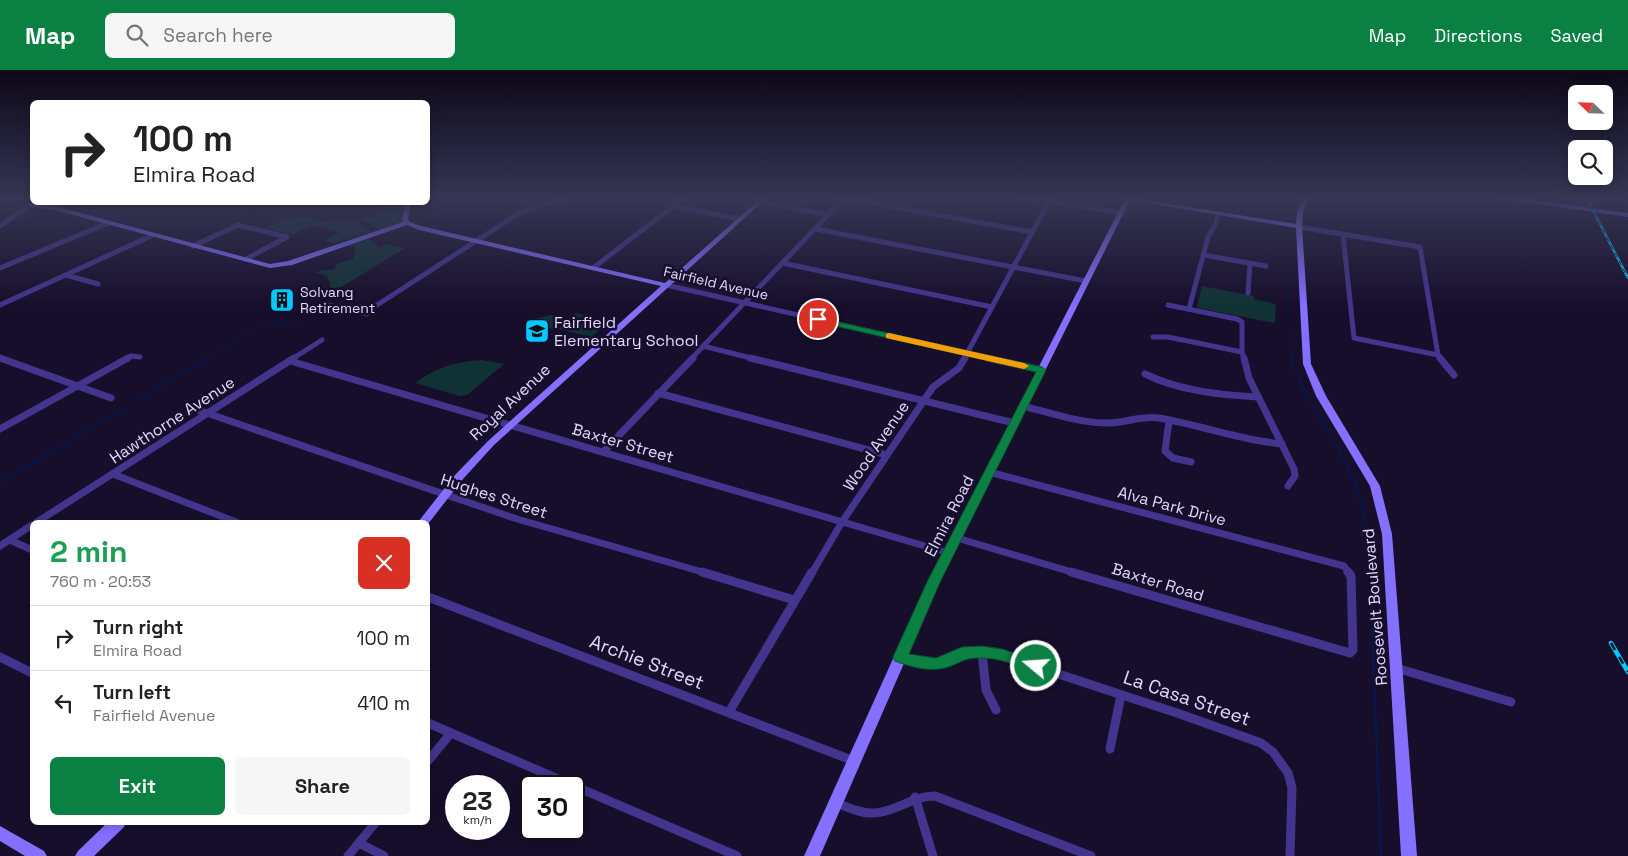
<!DOCTYPE html>
<meta charset="utf-8">
<style>
:root{--surface:#fff;--page:#f6f6f6;--text:#222;--muted:#767676;--line:#e0e0e0;--accent:#0b8043}
body{margin:0;font-family:"Space Grotesk",sans-serif;background:var(--page);color:var(--text);height:100vh;display:flex;flex-direction:column;font-size:19px;white-space:nowrap}
*{box-sizing:border-box;margin:0}
p{font-size:16px;color:var(--muted)}
.icon{flex:none;width:28px;height:28px;fill:none;stroke:currentColor;stroke-width:2;stroke-linecap:round;stroke-linejoin:round}
.map{position:relative;flex:1;overflow:hidden}
.side{position:absolute;left:30px;top:450px;width:400px;height:305px;display:flex;flex-direction:column;background:var(--surface);border-radius:8px;box-shadow:0 2px 12px #0003}
.side>*{flex:none}
.hud{position:absolute;left:30px;top:30px;width:400px;height:105px;border-radius:8px;box-shadow:0 2px 12px #0003;background:#fff;color:var(--text);overflow:hidden}
.needle{width:32px;rotate:293deg}
.controls{position:absolute;left:1568px;top:15px;display:grid;gap:10px}
.controls a{display:grid;place-items:center;width:45px;height:45px;border-radius:8px;background:var(--surface);box-shadow:0 2px 12px #0003;font-size:25px}
.speed{position:absolute;left:445px;top:705px;display:flex;gap:10px;font-size:25px;font-weight:700;text-align:center}
.speed>*{display:grid;place-content:center;width:65px;height:65px;border-radius:50%;background:var(--surface);box-shadow:0 2px 12px #0003;line-height:1}
.speed small{font-size:12px;font-weight:400}
.speed .limit{border:2px solid #111;border-radius:8px;background:#fff;color:#111}
.pin{position:absolute;display:grid;place-items:center;width:42px;height:42px;color:#fff;margin:-21px;border:2px solid #fff;border-radius:50%;box-shadow:0 1px 5px #0007}
.me{position:absolute;width:55px;margin:-28px;rotate:288deg;stroke-linejoin:round;filter:drop-shadow(0 0 4px #0008)}
.turn{display:flex;align-items:center;gap:18px;height:105px;padding:0 20px;font-size:22px}
.turn .icon{width:65px;height:65px;stroke-width:2.5}
.turn b{display:block;font-size:35px;line-height:42px}
.round{display:grid;place-items:center;flex:none;width:52px;height:52px;border-radius:8px;background:var(--page)}
.headline{display:flex;align-items:center;justify-content:space-between;height:85px;padding:0 20px}
h1{font-size:30px;font-weight:700;line-height:38px;color:#1e9e55}
.primary-button{display:flex;gap:10px;margin-top:auto;padding:10px 20px}
.primary-button a{flex:1;height:58px;border-radius:8px;background:var(--accent);color:#fff;font-size:20px;font-weight:700;line-height:58px;text-align:center}
.primary-button a+a{background:var(--page);color:var(--text)}
ul{padding:0;list-style:none}
li{display:flex;align-items:center;gap:15px;height:65px;padding:0 20px;border-top:1px solid var(--line)}
li div{flex:1}
li b{display:block;font-size:19px}
li em{font-style:normal}
header{display:flex;align-items:center;gap:30px;box-sizing:border-box;height:70px;padding:0 25px;background:var(--accent);color:#fff}
header strong{font-size:24px}
nav{display:flex;gap:28px;margin-inline-start:auto;font-size:18px}
.search{width:350px;height:45px;background:var(--page);display:flex;align-items:center;gap:12px;box-sizing:border-box;padding:0 18px;border-radius:8px;color:var(--muted);font-size:19px}
.map>svg:first-child{display:block}
</style>
<header>
<strong>Map</strong>
<div class="search"><svg class="icon" aria-label="search" viewBox="0 0 24 24"><circle cx="10" cy="10" r="6"/><path d="M15 15l6 6"/></svg>Search here</div>
<nav><a>Map</a><a>Directions</a><a>Saved</a></nav>
</header>
<div class="map">
<svg width="1628" height="786" viewBox="0 0 1628 786">
<rect width="100%" height="100%" fill="#170e2b"/>
<g fill="#113235">
<path d="M383 133H404L401 144 403 152 380 160 359 148 375 147Z"/>
<path d="M312 147 314 148 313 152 355 150 371 162 345 170 348 164 344 170 335 173 325 171 340 162 311 155 293 165 266 158 286 148Z"/>
<path d="M369 169 379 177 386 174 405 178 335 221 330 219C331 207 326 205 314 202L335 199 336 194 353 189 355 177 348 176Z"/>
<path d="M1202 216 1254 226V229L1276 234 1275 253 1198 238 1197 236Z"/>
<path d="M576 243 609 251 591 267 558 259Z"/>
<path d="M551 245C556 246 561 247 562 253L553 259 538 256 534 249Z"/>
<path d="M482 290 504 294 467 325 460 326 415 313C434 298 458 291 482 290Z"/>
</g>
<g fill="none" stroke-linecap="round" stroke-linejoin="round">
<g stroke="#06174c" stroke-width="1">
<path d="M1288 203V263L1292 289"/>
<path d="M205 289 261 255 275 252 301 258"/>
</g>
<g stroke="#06174c" stroke-width="2">
<path d="M1291 288C1301 324 1325 353 1342 385 1364 426 1368 459 1370 503"/>
<path d="M137 330 207 288"/>
<path d="M0 412 125 338"/>
</g>
<path stroke="#06174c" stroke-width="2.5" d="M1370 502 1381 786"/>
<g stroke="#43358d" stroke-width="5">
<path d="M1022 127 1121 143"/>
<path d="M844 128 1032 162"/>
<path d="M759 132 829 145"/>
<path d="M672 136 740 149"/>
<path d="M0 156 30 135"/>
<path d="M1299 157 1420 177 1438 285 1441 289"/>
<path d="M815 159 1086 211"/>
<path d="M1343 165 1354 268 1438 285"/>
<path d="M193 176 238 155 287 167 246 189"/>
<path d="M1204 185 1266 196"/>
<path d="M782 193 992 237"/>
<path d="M0 198 108 153"/>
<path d="M593 198 685 127"/>
<path d="M66 205 98 214"/>
<path d="M666 215 993 289"/>
<path d="M1248 223 1250 194"/>
<path d="M324 234 367 244 377 235 521 142 539 135 560 131"/>
<path d="M0 235 153 165"/>
<path d="M1168 235 1237 249 1242 252V282L1244 289"/>
<path d="M1189 239 1208 167 1216 154 1218 143"/>
<path d="M1153 267H1168L1242 282"/>
<path d="M703 276 755 289"/>
<path d="M0 288 3 289"/>
<path d="M126 289 131 286 140 287"/>
<path d="M292 289 322 270"/>
<path d="M691 289 845 127"/>
<path d="M964 289 1049 131"/>
</g>
<g stroke="#43358d" stroke-width="7">
<path d="M0 288 111 328"/>
<path d="M750 288 1014 353"/>
<path d="M987 288 1042 300"/>
<path d="M1244 288 1249 308 1294 399 1295 406 1288 416"/>
<path d="M1440 288 1454 305"/>
<path d="M290 291 949 483"/>
<path d="M1145 304C1180 321 1220 325 1258 327"/>
<path d="M658 323 887 385"/>
<path d="M1023 336C1050 343 1077 352 1105 353 1123 354 1141 345 1159 348 1200 355 1240 370 1282 374"/>
<path d="M189 337 517 449 706 503"/>
<path d="M1169 351 1165 381 1173 388 1191 392"/>
<path d="M0 359 128 288"/>
<path d="M603 382 693 288"/>
<path d="M989 402 1344 496 1349 503"/>
<path d="M113 404 236 452"/>
<path d="M37 452 294 288"/>
<path d="M957 468 1075 503"/>
<path d="M10 470 32 480"/>
<path d="M0 476 32 455"/>
<path d="M812 503 842 452 933 317 959 298 965 288"/>
</g>
<g stroke="#43358d" stroke-width="9">
<path d="M702 502 794 530"/>
<path d="M1071 502 1350 583 1353 580 1351 506 1348 502"/>
<path d="M428 527 854 691"/>
<path d="M982 582 986 620 996 640"/>
<path d="M0 587 32 603"/>
<path d="M900 587 917 592 936 594 971 581 992 582 1180 644 1261 673 1273 682 1288 703 1292 718 1290 786"/>
<path d="M1396 598 1511 632"/>
<path d="M729 642 812 502"/>
<path d="M428 653 737 786"/>
<path d="M1110 679 1121 625"/>
<path d="M428 691 451 663"/>
<path d="M915 727 933 786"/>
<path d="M836 733C848 737 861 744 874 743 897 742 911 726 935 726L1091 786"/>
<path d="M359 773 384 786"/>
<path d="M348 786 376 752"/>
</g>
<g fill="#846fff" fill-rule="evenodd">
<path d="M762 127H768L494 375 463 409 428 454V452H418L455 405 488 371 661 216 419 160 407 155 292 195 270 198 55 140 30 137 27 135 30 133 55 136 270 194 288 191 403 152 402 149 405 132H411L408 149 410 152 421 156 665 213Z"/>
<path d="M1126 127 1296 154 1297 143 1303 127H1309L1303 143 1302 157 1311 294 1326 326 1380 416 1392 464 1417 786H1401L1382 464 1370 416 1316 326 1303 294 1296 158 1130 130 936 520 820 786H804L924 520Z"/>
<path d="M1501 127H1514L1628 143V147L1504 129Z"/>
<path d="M108 752H126L124 757 94 786H75L78 781Z"/>
<path d="M0 756 44 781 47 786H25L0 771Z"/>
</g>
<path fill="#d65fff" fill-rule="evenodd" d="M0 127H32V129L0 130Z"/>
<defs>
<path id="rail-far1" d="M1586 127 1628 208"/>
<path id="rail" d="M1611 573 1628 602"/>
</defs>
<use href="#rail-far1" stroke="#04c8ff" stroke-width="2.5"/>
<use href="#rail" stroke="#04c8ff" stroke-width="4.5"/>
<use href="#rail-far1" stroke="#170e2b" stroke-width="1" stroke-dasharray="4.5" stroke-linecap="butt"/>
<use href="#rail" stroke="#170e2b" stroke-width="2.5" stroke-dasharray="8" stroke-linecap="butt"/>
</g>
<linearGradient id="sky" x2="0" y2="1"><stop stop-color="#0d0818"/><stop offset="0.54" stop-color="#363655"/><stop offset="1" stop-color="#363655" stop-opacity="0"/></linearGradient>
<rect width="1628" height="237" fill="url(#sky)"/>
<path fill="#0b8043" stroke="#07532c" d="M815 247 1042 297 1046 300 941 510 909 584 936 588 962 577 982 576 1002 579 1041 592 1043 596 1041 600 1036 602C1018 596 998 587 979 588 963 588 959 594 945 598 928 602 911 597 895 591L893 587 928 510 1036 302 818 252 814 249Z"/>
<path fill="#f59e0b" d="M889 263 1024 293 1029 296 1024 299 886 268V264Z"/>
<defs>
<symbol id="building-square" viewBox="-11 -11 22 22"><rect x="-9" y="-9" width="18" height="18" rx="4" fill="#04c8ff" stroke="#170e2b"/><path d="M-4-6H4V6H1V3H-1V6H-4ZM-2.5-4.3h1.7v1.8h-1.7ZM.8-4.3h1.7v1.8H.8ZM-2.5-1h1.7V.8h-1.7ZM.8-1h1.7V.8H.8Z" fill="#111"/></symbol>
<symbol id="school-square" viewBox="-11 -11 22 22"><rect x="-9" y="-9" width="18" height="18" rx="4" fill="#04c8ff" stroke="#170e2b"/><path d="M0-5L7-2L0 1L-7-2ZM-4 1L0 2.5L4 1V4Q0 6-4 4Z" fill="#111"/></symbol>
</defs>
<g fill-rule="evenodd">
<use href="#building-square" x="268" y="216" width="28" height="28"/>
<use href="#school-square" x="523" y="247" width="28" height="28"/>
</g>
<g text-anchor="middle" dominant-baseline="central" stroke-width="5" stroke-linejoin="round" paint-order="stroke">
<g font-size="14" fill="#e1d8ff" stroke="#170e2b">
<text transform="translate(716 213) rotate(13)">Fairfield Avenue</text>
</g>
<g font-size="14" fill="#e1d8ff" stroke="#170e2b" text-anchor="start">
<text x="300" y="222">Solvang<tspan x="300" dy="16">Retirement</tspan></text>
</g>
<g font-size="16" fill="#e1d8ff" stroke="#170e2b" text-anchor="start">
<text x="554" y="252">Fairfield<tspan x="554" dy="18">Elementary School</tspan></text>
</g>
<g font-size="16" fill="#e1d8ff" stroke="#170e2b">
<text transform="translate(510 332) rotate(-43)">Royal Avenue</text>
<text transform="translate(172 350) rotate(-33)">Hawthorne Avenue</text>
<text transform="translate(623 373) rotate(16)">Baxter Street</text>
<text transform="translate(876 376) rotate(-56)">Wood Avenue</text>
<text transform="translate(494 426) rotate(18)">Hughes Street</text>
<text transform="translate(1172 436) rotate(15)">Alva Park Drive</text>
<text transform="translate(949 446) rotate(-63)">Elmira Road</text>
<text transform="translate(1158 512) rotate(17)">Baxter Road</text>
<text transform="translate(1375 537) rotate(-95)">Roosevelt Boulevard</text>
</g>
<g font-size="19" fill="#e1d8ff" stroke="#170e2b">
<text transform="translate(647 592) rotate(21)">Archie Street</text>
<text transform="translate(1187 628) rotate(19)">La Casa Street</text>
</g>
</g>
</svg>
<div class="controls">
<a><svg class="needle" viewBox="-14 -14 28 28"><path d="M0-13l5 13h-10z" fill="#e53935"/><path d="M0 13l5-13h-10z" fill="#767676"/></svg></a>
<a><svg class="icon" aria-label="search" viewBox="0 0 24 24"><circle cx="10" cy="10" r="6"/><path d="M15 15l6 6"/></svg></a>
</div>
<div class="speed"><div>23<small>km/h</small></div><div class="limit">30</div></div>
<div class="pin" style="left:818px;top:249px;background:#d93025"><svg class="icon" aria-label="arrive" viewBox="0 0 24 24"><path d="M6 21V4h12l-3 4 3 4H6"/></svg></div>
<svg class="me" style="left:1036px;top:596px" viewBox="-20 -20 40 40"><circle r="17" fill="#0b8043" stroke="#fff" stroke-width="3"/><path d="M0-11L8 9 0 5-8 9z" fill="#fff"/></svg>
<div class="hud">
<div class="turn"><svg class="icon" aria-label="right" viewBox="0 0 24 24"><path d="M7 20v-9h11M14 6l5 5-5 5"/></svg><div><b>100 m</b>Elmira Road</div></div>
</div>
<section class="side">
<div class="headline"><div><h1>2 min</h1><p>760 m · 20:53</p></div><a class="round" style="background:#d93025;color:#fff"><svg class="icon" aria-label="close" viewBox="0 0 24 24"><path d="M6 6l12 12M18 6L6 18"/></svg></a></div>
<ul>
<li><svg class="icon" aria-label="right" viewBox="0 0 24 24"><path d="M7 20v-9h11M14 6l5 5-5 5"/></svg><div><b>Turn right</b><p>Elmira Road</p></div><em>100 m</em></li>
<li><svg class="icon" aria-label="left" viewBox="0 0 24 24"><path d="M17 20v-9H6M10 6l-5 5 5 5"/></svg><div><b>Turn left</b><p>Fairfield Avenue</p></div><em>410 m</em></li>
</ul>
<div class="primary-button"><a>Exit</a><a>Share</a></div>
</section>
</div>
